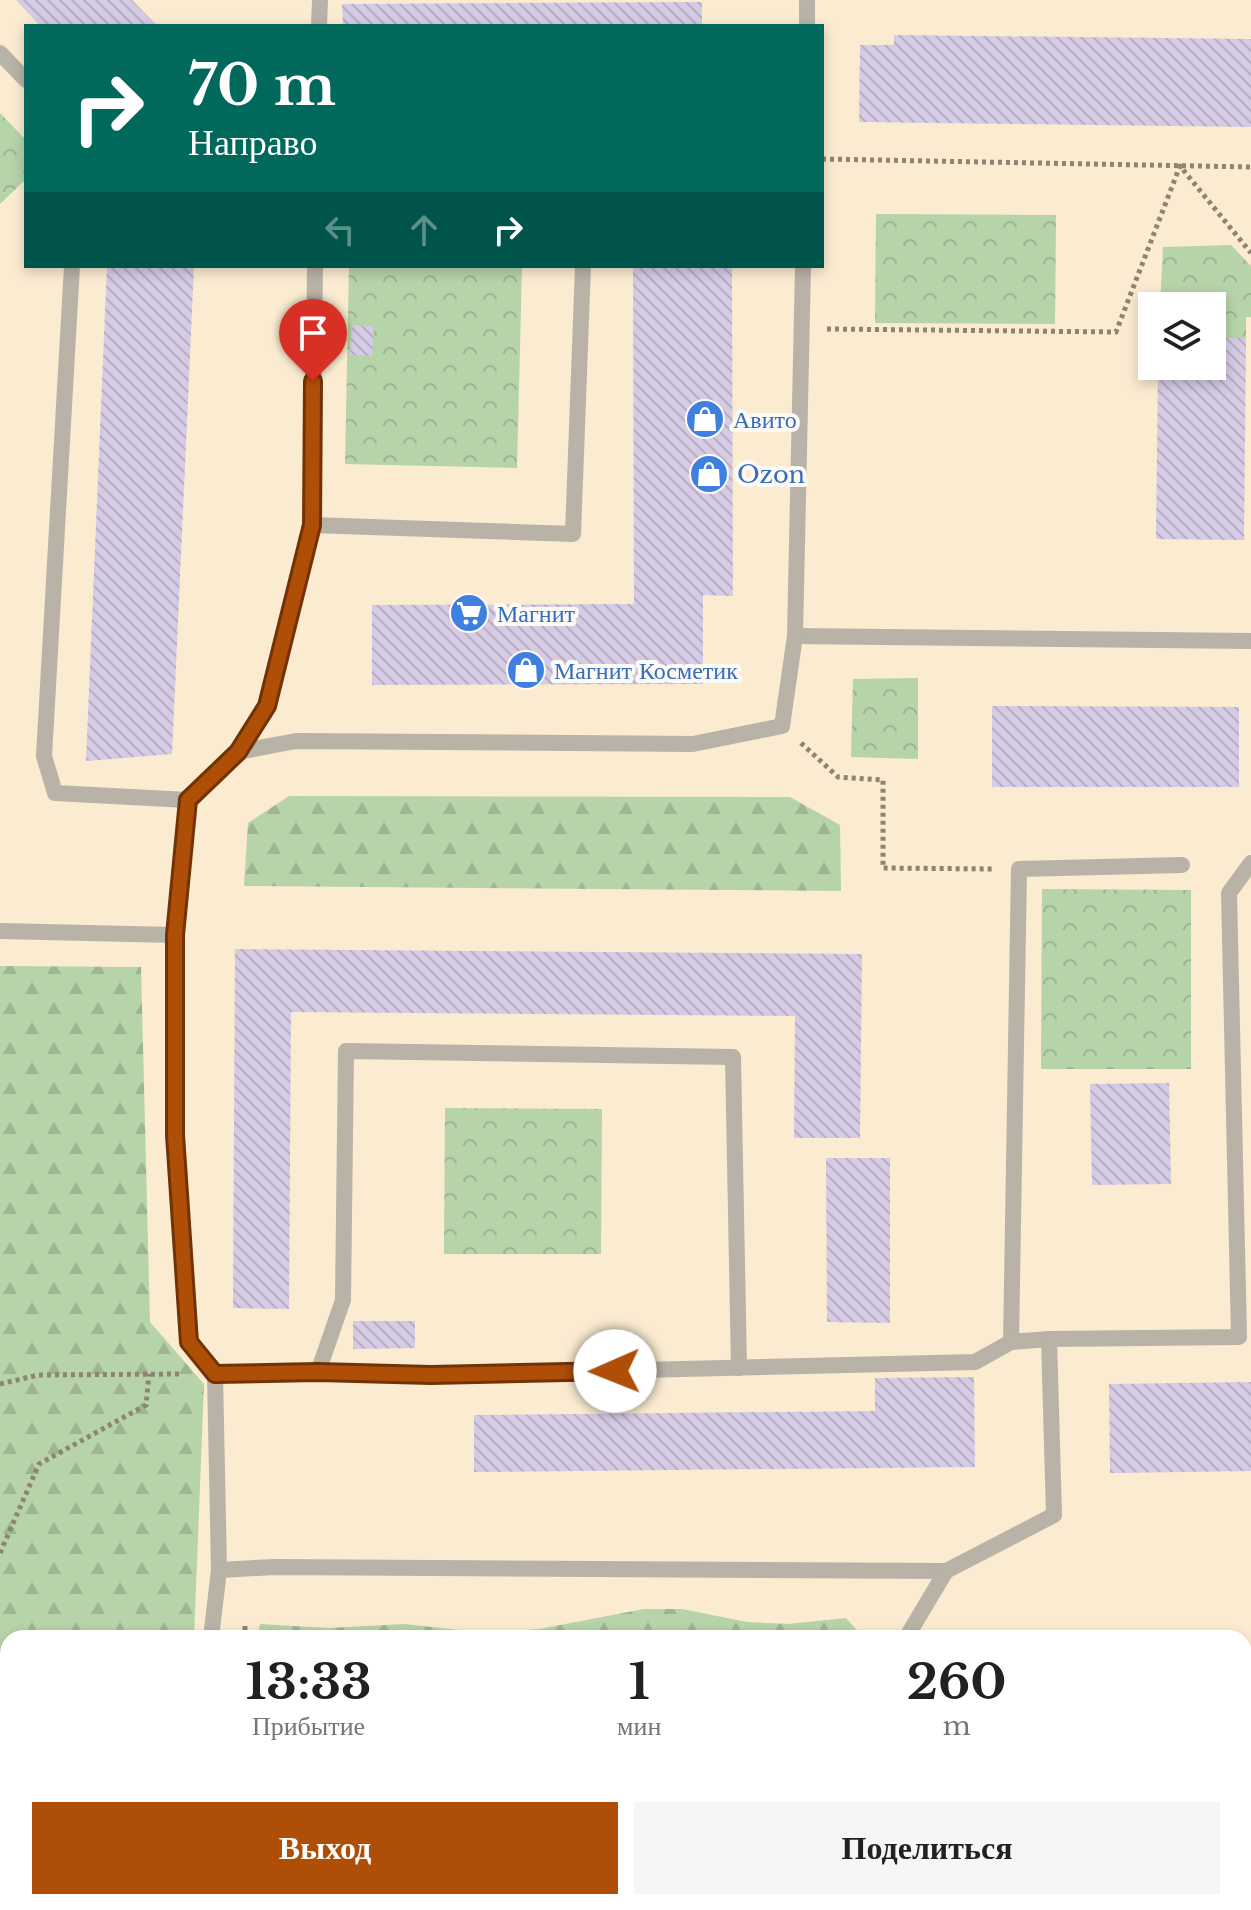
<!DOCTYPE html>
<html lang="ru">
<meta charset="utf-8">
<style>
:root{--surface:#fff;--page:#f6f6f6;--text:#202124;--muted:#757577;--accent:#ae4e07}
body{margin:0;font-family:"Libre Baskerville",serif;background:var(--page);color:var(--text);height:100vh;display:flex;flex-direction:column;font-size:30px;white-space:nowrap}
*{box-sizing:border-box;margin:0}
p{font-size:26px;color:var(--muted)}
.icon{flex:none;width:44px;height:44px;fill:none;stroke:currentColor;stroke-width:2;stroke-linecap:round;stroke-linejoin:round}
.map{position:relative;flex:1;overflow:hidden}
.side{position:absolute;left:0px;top:1630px;width:1252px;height:280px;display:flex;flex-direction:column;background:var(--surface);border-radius:24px 24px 0 0;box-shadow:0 4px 12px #0003}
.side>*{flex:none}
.hud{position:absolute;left:24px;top:24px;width:800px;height:244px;border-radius:0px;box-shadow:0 4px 12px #0003;background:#00695c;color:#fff;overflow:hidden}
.buttons{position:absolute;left:1138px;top:292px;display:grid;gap:16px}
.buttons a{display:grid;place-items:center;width:88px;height:88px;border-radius:0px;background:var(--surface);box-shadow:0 4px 12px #0003;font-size:40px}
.pin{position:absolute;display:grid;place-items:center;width:68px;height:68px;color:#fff;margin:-82px -34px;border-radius:50% 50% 50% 0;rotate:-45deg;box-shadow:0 0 8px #0007}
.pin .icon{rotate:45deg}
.me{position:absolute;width:88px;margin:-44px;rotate:269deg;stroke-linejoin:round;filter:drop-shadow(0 0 6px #0008)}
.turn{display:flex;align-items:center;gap:28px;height:168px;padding:0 32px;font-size:36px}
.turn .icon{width:104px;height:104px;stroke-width:2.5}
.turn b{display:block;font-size:56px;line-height:68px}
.lanes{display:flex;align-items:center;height:76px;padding:0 32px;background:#0003;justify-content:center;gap:40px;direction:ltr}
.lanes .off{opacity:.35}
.eta{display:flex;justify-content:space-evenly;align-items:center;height:136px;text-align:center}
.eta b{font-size:48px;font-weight:700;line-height:56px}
.button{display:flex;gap:16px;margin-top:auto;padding:16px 32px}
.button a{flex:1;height:92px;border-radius:0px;background:var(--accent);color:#fff;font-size:32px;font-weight:700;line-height:92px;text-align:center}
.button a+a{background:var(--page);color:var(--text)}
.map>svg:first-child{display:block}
</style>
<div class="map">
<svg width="1251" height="1910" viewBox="0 0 1251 1910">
<defs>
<pattern id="forest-firs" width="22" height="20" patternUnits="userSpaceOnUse" patternTransform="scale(2)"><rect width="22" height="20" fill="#b7d3a9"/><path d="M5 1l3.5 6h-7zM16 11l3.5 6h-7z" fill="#9eb591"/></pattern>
<pattern id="park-crowns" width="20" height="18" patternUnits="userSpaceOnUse" patternTransform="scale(2)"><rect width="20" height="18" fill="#b7d3a9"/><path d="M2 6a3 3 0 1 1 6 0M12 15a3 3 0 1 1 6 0" fill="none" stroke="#9eb591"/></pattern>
<pattern id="building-back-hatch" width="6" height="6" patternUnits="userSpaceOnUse" patternTransform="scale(2)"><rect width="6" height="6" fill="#d6cbe5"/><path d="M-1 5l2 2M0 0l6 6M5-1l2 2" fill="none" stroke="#b8aec4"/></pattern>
</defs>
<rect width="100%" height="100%" fill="#faebd1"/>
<g fill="url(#forest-firs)">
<path d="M289 796 790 797 840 825 841 891 244 886 248 823Z"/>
<path d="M0 966 141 967 150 1322 204 1384 194 1638H8V1653H0Z"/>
<path d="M644 1609H682L747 1622 788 1624 846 1618 864 1638H257L260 1624 329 1628 404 1624 488 1633 539 1629Z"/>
<path d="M0 1697 8 1704V1785L0 1784Z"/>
<path d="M1251 1705V1771H1244V1706Z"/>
</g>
<g fill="url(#park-crowns)">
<path d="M0 113 26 140V179L0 204Z"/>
<path d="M876 214 1056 215 1055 324 875 323Z"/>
<path d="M1231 245 1251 266V317H1246V338H1212V306H1160L1163 247Z"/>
<path d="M349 266H522L517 468 345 464Z"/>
<path d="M918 678V759L851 757 853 679Z"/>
<path d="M1042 889 1191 890V1069H1041Z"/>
<path d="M445 1108 602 1109 601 1254H444Z"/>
</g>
<g fill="url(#building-back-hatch)">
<path d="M16 0H132L157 26H40Z"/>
<path d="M702 2V26H343L342 4Z"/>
<path d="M894 35 1251 39V127L859 122 860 45H894Z"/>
<path d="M107 266H194L172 754 86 761Z"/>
<path d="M633 266H732L733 596 703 595V684L372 685V605L634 604Z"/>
<path d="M352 325 374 326 372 356 350 355Z"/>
<path d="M1212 338H1246L1244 540 1156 539 1158 366H1212Z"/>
<path d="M992 706 1239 707V787H992Z"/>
<path d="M235 949 862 954 860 1138H794L795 1016 291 1012 289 1309 233 1308Z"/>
<path d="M1169 1083 1171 1184 1092 1185 1090 1084Z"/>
<path d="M826 1158H890V1323L827 1322Z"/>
<path d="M353 1321H415V1348L353 1349Z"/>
<path d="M974 1377 975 1467 474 1472V1415L875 1411V1378Z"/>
<path d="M1251 1382V1471L1110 1473 1109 1384Z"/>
</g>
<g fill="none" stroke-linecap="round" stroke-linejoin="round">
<g stroke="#8e8473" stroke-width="5" stroke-dasharray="4 4" stroke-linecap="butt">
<path d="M822 159 1251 167"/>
<path d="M827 329 1116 332 1180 166 1251 253"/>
<path d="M801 743 838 777 883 780V868L995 869"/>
<path d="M0 1384 38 1375 182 1374"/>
<path d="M0 1553 39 1464 146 1405 149 1374"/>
<path d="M245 1638V1625"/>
<path d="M0 1823H8"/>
</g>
<g stroke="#b8b2a7" stroke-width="16">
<path d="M319 26 320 0"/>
<path d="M807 26V0"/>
<path d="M0 53 26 80"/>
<path d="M72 266 44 756 55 793 188 800 175 935V1135L189 1342 215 1374 219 1570 211 1638"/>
<path d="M312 525 573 534 583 266"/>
<path d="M795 636 1251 641"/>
<path d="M238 752 267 706 312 525 315 266"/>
<path d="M188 800 238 752 296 741 693 744 782 726 795 636 803 266"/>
<path d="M0 931 175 935"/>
<path d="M1011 1342 1019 869 1182 865"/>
<path d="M318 1372 343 1300 346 1051 733 1057 739 1368"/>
<path d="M215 1374 318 1372 431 1375 975 1362 1011 1342 1049 1339"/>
<path d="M219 1570 275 1567 946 1571"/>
<path d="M909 1638V1633L946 1571 1054 1515 1049 1339 1239 1337 1229 893 1251 863"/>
<path d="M839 1902 842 1910"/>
<path d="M1105 1910 1109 1902"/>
</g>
<path stroke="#b8b2a7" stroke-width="34" d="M102 1910 103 1902"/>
<g stroke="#8b806c" stroke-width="44">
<path d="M1244 1888H1251"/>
<path d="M0 1896H8"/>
</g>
</g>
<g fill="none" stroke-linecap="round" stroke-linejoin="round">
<defs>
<path id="route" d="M313 381 312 525 267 706 238 752 188 800 175 935V1135L189 1342 215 1374 318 1372 431 1375 615 1371"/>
</defs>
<use href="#route" stroke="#713305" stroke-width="20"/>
<use href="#route" stroke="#ae4e07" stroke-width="14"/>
</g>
<defs>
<symbol id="shop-disc" viewBox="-11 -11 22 22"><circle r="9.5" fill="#3f7fe0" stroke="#fdfaf5"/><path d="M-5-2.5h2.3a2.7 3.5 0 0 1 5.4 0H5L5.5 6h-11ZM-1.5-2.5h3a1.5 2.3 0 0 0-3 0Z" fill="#fff"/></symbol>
<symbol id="supermarket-disc" viewBox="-11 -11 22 22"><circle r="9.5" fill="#3f7fe0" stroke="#fdfaf5"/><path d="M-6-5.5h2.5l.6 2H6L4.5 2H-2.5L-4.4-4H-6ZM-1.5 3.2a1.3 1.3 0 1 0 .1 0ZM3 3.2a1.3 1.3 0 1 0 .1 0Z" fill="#fff"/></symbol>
</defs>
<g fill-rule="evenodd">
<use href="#shop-disc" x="683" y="397" width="44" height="44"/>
<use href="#shop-disc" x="687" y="452" width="44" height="44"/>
<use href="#supermarket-disc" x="447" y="591" width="44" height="44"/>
<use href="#shop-disc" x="504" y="648" width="44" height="44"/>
</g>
<g text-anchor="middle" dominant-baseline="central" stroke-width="8" stroke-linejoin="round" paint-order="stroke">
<g font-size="24" fill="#366cbe" stroke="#fdfaf5" text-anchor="start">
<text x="733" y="419">Авито</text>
<text x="737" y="474">Ozon</text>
<text x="497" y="613">Магнит</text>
<text x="554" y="670">Магнит Косметик</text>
</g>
</g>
</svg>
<div class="buttons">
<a><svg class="icon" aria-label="layers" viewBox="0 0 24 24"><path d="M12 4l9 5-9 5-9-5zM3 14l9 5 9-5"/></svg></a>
</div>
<div class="pin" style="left:313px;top:381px;background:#d93025"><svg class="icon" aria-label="arrive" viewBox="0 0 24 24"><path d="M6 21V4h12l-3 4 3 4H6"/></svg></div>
<svg class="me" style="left:615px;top:1371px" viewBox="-20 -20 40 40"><circle r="19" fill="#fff"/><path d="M0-13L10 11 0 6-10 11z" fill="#ae4e07"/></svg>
<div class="hud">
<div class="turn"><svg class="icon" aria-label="right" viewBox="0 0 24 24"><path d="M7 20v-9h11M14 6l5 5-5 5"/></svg><div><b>70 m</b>Направо</div></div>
<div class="lanes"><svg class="icon off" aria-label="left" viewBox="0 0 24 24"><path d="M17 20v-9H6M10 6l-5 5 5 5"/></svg><svg class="icon off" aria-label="ahead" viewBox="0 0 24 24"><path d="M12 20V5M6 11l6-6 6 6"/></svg><svg class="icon" aria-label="right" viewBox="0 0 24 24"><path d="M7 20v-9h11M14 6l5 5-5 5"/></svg></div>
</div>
<section class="side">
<div class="eta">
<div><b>13:33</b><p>Прибытие</p></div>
<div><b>1</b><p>мин</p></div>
<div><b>260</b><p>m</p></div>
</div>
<div class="button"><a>Выход</a><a>Поделиться</a></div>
</section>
</div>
